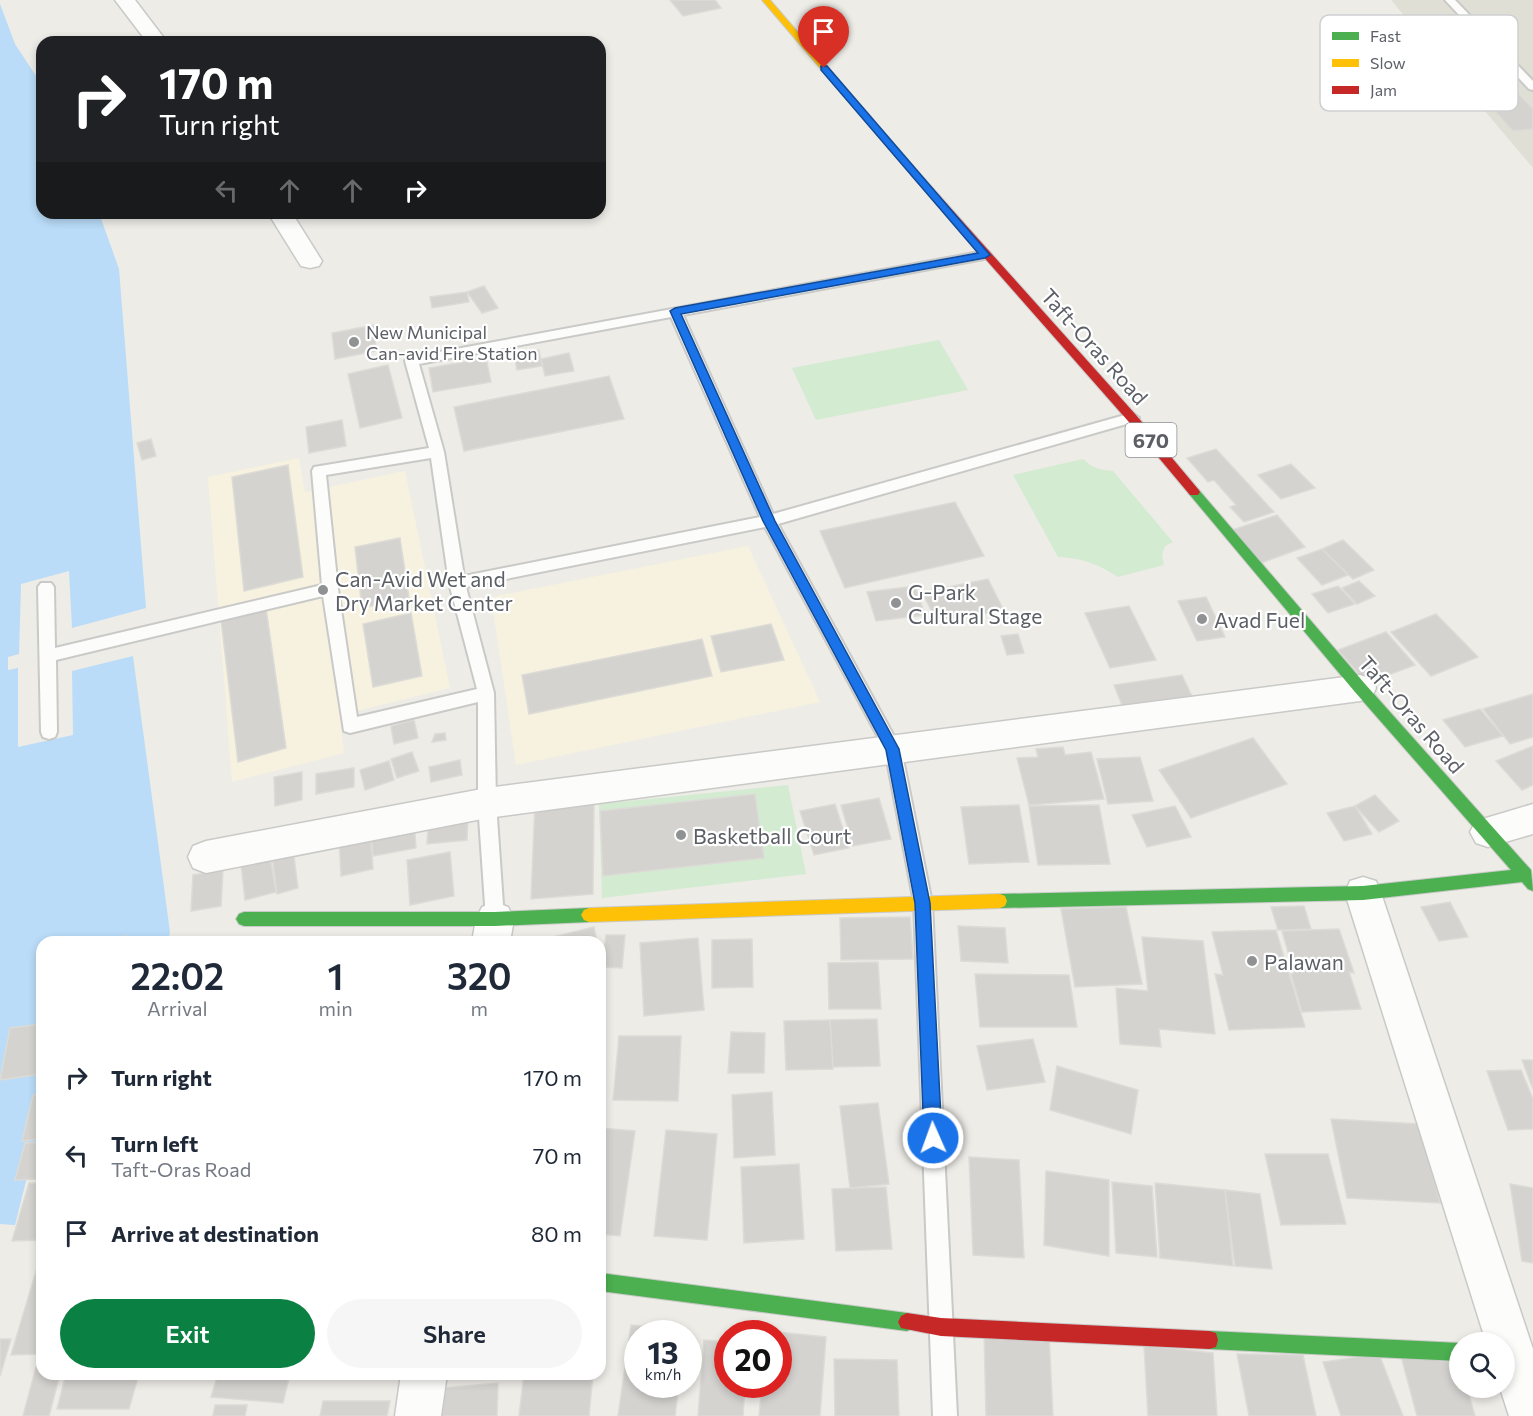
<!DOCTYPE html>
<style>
:root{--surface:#fff;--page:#f6f6f7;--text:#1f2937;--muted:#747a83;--accent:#0b8043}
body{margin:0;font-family:Commissioner,sans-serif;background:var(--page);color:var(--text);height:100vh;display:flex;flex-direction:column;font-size:22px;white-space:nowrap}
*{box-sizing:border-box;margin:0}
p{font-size:20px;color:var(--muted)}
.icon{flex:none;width:33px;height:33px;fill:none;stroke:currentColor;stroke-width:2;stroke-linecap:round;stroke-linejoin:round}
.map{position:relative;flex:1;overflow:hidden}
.drawer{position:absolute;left:36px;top:936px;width:570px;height:444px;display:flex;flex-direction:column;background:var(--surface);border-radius:18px;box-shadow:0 3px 9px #0003}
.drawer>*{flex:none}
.banner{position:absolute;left:36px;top:36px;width:570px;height:183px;border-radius:18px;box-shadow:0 3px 9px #0003;background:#202124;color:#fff;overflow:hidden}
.controls{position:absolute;left:1449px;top:1332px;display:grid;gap:12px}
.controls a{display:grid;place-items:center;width:66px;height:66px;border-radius:50%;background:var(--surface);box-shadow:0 3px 9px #0003;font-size:30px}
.speed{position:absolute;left:624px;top:1320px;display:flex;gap:12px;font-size:30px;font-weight:700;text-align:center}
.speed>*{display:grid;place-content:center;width:78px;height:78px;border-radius:50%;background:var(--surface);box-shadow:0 3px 9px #0003;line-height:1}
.speed small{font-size:15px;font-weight:400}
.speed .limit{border:9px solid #d22;background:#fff;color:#111}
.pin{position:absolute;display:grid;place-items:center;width:51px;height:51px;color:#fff;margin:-62px -26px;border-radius:50% 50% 50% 0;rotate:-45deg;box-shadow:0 0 6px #0007}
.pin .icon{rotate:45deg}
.me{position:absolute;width:66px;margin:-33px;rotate:358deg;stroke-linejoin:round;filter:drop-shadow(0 0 4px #0008)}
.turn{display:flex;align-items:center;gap:21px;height:126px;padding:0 24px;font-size:27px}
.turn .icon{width:78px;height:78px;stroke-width:2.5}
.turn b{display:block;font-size:42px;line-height:51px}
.lanes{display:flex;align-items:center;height:57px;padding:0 24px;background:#0003;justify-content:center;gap:30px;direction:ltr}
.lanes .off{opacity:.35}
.eta{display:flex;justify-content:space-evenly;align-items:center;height:102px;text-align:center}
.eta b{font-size:36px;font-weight:600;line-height:42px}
.button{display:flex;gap:12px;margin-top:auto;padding:12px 24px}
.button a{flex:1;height:69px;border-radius:36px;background:var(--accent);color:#fff;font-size:24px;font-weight:600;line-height:69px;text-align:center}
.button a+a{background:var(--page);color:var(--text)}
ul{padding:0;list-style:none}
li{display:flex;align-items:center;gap:18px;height:78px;padding:0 24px}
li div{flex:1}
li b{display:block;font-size:22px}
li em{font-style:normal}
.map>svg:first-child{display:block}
</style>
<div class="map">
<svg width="1533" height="1416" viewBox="0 0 1533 1416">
<rect width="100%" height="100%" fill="#edece7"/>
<g fill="#f7f2df">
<path d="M299 458 305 492 405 471 450 688 340 715 344 753 232 782 208 477Z"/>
<path d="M748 546 820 702 516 765 491 597Z"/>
</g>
<path fill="#e0dfd6" d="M1391 0H1533V168Z"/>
<g fill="#d3ebd1">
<path d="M939 340 968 390 816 420 792 368Z"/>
<path d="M1083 459C1092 468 1100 470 1113 471L1173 542 1165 546 1162 555 1164 565 1118 577C1098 564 1082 558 1058 557L1013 475Z"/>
<path d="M788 785 806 874 602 898 599 804Z"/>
</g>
<path fill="#badcf8" d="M0 4 15 44 42 85V213H99L119 269 146 608 72 628 69 571 21 584 19 654 8 657V670L18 668V747L73 735 72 671 133 656 170 932 168 942H42V1117L15 1225 0 1224Z"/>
<g fill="#d4d3d0" stroke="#dcdbd6" stroke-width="1.5">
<path d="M670 0H715L721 8 683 16Z"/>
<path d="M1475 48 1533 109V129L1513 131 1439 51Z"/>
<path d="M484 286 498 308 482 313 467 292Z"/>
<path d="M467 292 469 302 432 308 430 297Z"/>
<path d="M374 325 376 351 335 359 332 333Z"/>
<path d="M539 350 542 366 517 370 514 354Z"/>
<path d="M569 353 574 371 545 376 541 359Z"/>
<path d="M486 358 491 382 433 392 429 368Z"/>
<path d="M388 365 402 418 360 428 348 374Z"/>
<path d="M609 376 624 419 464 451 454 407Z"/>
<path d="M342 420 346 446 309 453 306 427Z"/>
<path d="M151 439 156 456 142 460 137 443Z"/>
<path d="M1216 449 1274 512 1244 522 1230 507 1236 505 1214 480 1208 482 1187 458Z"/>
<path d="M1291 464 1315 488 1281 499 1258 475Z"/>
<path d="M288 465 303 577 244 591 232 477Z"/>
<path d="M955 502 984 556 845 588 820 531Z"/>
<path d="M1277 515 1305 547 1258 564 1229 531Z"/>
<path d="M400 538 409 598 362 608 355 547Z"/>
<path d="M1343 540 1374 570 1353 579 1322 549Z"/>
<path d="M1322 549 1348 575 1322 585 1297 558Z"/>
<path d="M988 579 1004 611 936 620 922 592Z"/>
<path d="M1359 581 1375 596 1357 604 1342 588Z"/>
<path d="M915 586 925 615 876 621 867 592Z"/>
<path d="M1338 586 1355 604 1328 613 1312 594Z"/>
<path d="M1206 597 1225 637 1197 641 1178 601Z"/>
<path d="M1129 606 1156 660 1110 668 1085 613Z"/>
<path d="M266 608 286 748 238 762 221 620Z"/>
<path d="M411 613 422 676 373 687 363 624Z"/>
<path d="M1436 614 1478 657 1431 676 1391 632Z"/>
<path d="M771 624 784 660 721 672 711 636Z"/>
<path d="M1386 632 1415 665 1367 683 1338 650Z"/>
<path d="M1018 634 1024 653 1007 655 1001 636Z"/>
<path d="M702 639 712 676 529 714 522 675Z"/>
<path d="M1182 675 1196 705 1126 715 1114 685Z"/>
<path d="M1533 694V737L1510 744 1483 709Z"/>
<path d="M1480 709 1503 736 1465 747 1443 720Z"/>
<path d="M414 720 418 738 394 744 391 726Z"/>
<path d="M445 733 446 740 432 742 435 734Z"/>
<path d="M1253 738 1287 784 1191 818 1159 770Z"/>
<path d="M1533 746V785L1522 790 1496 761Z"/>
<path d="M1063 747 1065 755 1091 752 1104 799 1029 805 1017 758 1038 757 1036 749Z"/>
<path d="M412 752 419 771 397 778 391 759Z"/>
<path d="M1140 757 1153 801 1108 804 1097 759Z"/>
<path d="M460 760 462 775 431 782 429 767Z"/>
<path d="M389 761 394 780 365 790 360 770Z"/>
<path d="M354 768V787L316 794V774Z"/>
<path d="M302 772V800L275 806 274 777Z"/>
<path d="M755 794 764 858 603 876 600 811Z"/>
<path d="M1375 795 1399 821 1379 832 1355 806Z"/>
<path d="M879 798 891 839 853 846 841 805Z"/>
<path d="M594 799 593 894 531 899 535 803Z"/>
<path d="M835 804 849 848 814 855 800 811Z"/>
<path d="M1019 805 1029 862 969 864 961 807Z"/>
<path d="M1099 805 1110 864 1038 865 1029 806Z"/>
<path d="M1175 806 1191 837 1147 847 1132 815Z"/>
<path d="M1355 806 1372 834 1344 841 1327 813Z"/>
<path d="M468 813 467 840 427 844 429 817Z"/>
<path d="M414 822 416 848 373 856 371 830Z"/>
<path d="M370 830 373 869 341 876 339 837Z"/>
<path d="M293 849 298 888 277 894 272 855Z"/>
<path d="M450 852 454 896 410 905 407 860Z"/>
<path d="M270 856 276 892 245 900 241 864Z"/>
<path d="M223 870 221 906 191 911 193 875Z"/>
<path d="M1450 902 1468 937 1439 941 1421 907Z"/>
<path d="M1304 906 1311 929 1278 930 1271 907Z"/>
<path d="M1126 907 1142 984 1075 987 1061 909Z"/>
<path d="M910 917 913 959 841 960 840 918Z"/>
<path d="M958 926 1005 928 1008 963 961 961Z"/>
<path d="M594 927 597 942H550L549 938Z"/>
<path d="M1339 929 1354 973 1349 972 1361 1009 1302 1012 1291 974 1294 973 1282 931Z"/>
<path d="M1276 930 1305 1027 1229 1030 1215 974 1223 975 1212 932Z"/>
<path d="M606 935H625L622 968 602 967Z"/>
<path d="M127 936 126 942H80Z"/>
<path d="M1142 937 1203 941 1215 1034 1159 1029 1161 1047 1120 1044 1116 988 1148 991Z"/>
<path d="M698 938 704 1010 644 1016 640 943Z"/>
<path d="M467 939V942H381V941Z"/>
<path d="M752 939 753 987 712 988V940Z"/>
<path d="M878 962 881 1009H829L828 963Z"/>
<path d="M975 974 1069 975 1077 1027H980Z"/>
<path d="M877 1019 880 1066 833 1067 830 1020Z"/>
<path d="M830 1020 833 1069 786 1070 784 1021Z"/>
<path d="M42 1024V1074L0 1080 10 1028Z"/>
<path d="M731 1032 765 1033 764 1073H728Z"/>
<path d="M619 1036H681L678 1101 613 1100Z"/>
<path d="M1033 1039 1045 1082 987 1090 977 1046Z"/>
<path d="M1522 1060H1533V1089Z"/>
<path d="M1057 1066 1138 1090 1131 1134 1050 1110Z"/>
<path d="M1521 1070 1533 1099V1129L1508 1130 1487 1071Z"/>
<path d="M772 1092 775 1155 734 1158 732 1095Z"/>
<path d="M42 1094V1139L22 1141 33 1095Z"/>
<path d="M878 1103 889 1184 850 1188 840 1106Z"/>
<path d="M1331 1119 1420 1124 1440 1203 1347 1198Z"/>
<path d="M600 1128 635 1131 620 1236 600 1234Z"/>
<path d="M666 1130 717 1134 707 1240 654 1236Z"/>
<path d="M42 1142 41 1179 15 1180 25 1143Z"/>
<path d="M1265 1154H1328L1346 1224 1281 1225Z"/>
<path d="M969 1157 1019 1160 1024 1258 973 1255Z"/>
<path d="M799 1164 804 1239 744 1243 741 1167Z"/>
<path d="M1046 1171 1109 1180V1256L1044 1245Z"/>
<path d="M1112 1182 1152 1186 1157 1257 1116 1253Z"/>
<path d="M29 1183H42V1240L12 1241Z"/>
<path d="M1155 1183 1225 1190 1233 1266 1160 1258Z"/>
<path d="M1510 1184 1533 1188V1263L1522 1261Z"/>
<path d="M886 1187 892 1249 836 1251 832 1189Z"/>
<path d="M1225 1190 1260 1194 1272 1269 1235 1266Z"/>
<path d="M37 1268H42V1354L11 1355Z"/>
<path d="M631 1325 685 1331V1334H638V1384H679L675 1416H618Z"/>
<path d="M984 1330 1049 1336 1053 1416H986Z"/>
<path d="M768 1331 826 1337 820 1416H759L762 1384H778V1334H768Z"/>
<path d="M0 1339H11L0 1376Z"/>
<path d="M704 1340 728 1342V1384H745L743 1416H698Z"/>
<path d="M1144 1345 1213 1353 1217 1416H1148Z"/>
<path d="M1237 1354 1303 1355 1316 1416H1249Z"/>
<path d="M1379 1354 1403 1416H1341L1323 1362Z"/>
<path d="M1401 1356 1460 1363V1388H1467L1475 1416H1417Z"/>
<path d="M834 1359 897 1360 899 1416H835Z"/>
<path d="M36 1367H42V1374H60L49 1416H23Z"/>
<path d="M66 1374H139L129 1409H57Z"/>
<path d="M218 1374H290L283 1403 211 1397Z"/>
<path d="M524 1374H593L589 1416H519Z"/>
<path d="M498 1383 497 1416H431L432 1389Z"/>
<path d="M323 1401H390L387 1416H320Z"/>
<path d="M215 1405H247L245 1416H213Z"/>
</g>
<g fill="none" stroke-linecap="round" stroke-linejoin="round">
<defs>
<g id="lane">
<path d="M1445 0H1455L1533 81V90L1529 89Z"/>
<path d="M985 251 989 252V258L683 315 773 514 1132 413 1139 418 1137 421 778 524 901 749 932 903 957 1416H933L914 903 885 750 765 527 466 587 494 693 496 803 504 919 502 925 495 927 488 925 486 919 478 803V702L350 733 344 731 323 596 56 660 57 732 55 737 49 739 43 737 41 732 38 587 41 583H51L54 587 55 648 322 585 312 471 314 467 429 448 405 361 407 358ZM671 317 760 517 464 576 444 452 419 364ZM431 458 449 583 477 689 357 717 338 589 326 475Z"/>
</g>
<g id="street">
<path d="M115 0H135L167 42H147Z"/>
<path d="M268 213H292L322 261 319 266 310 268 301 266Z"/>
<path d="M1360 675 1372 679 1376 688 1372 697 1360 701 487 818 206 873 193 868 188 857 193 846 206 841 487 788Z"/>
<path d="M1533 804V834L1488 847 1476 843 1470 832 1476 821Z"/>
<path d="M1363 877 1376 881 1381 893 1533 1349V1416H1509L1500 1388H1504V1342H1486L1345 893 1350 881Z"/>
<path d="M495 902 508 907 514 919 510 942H472L476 919 482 907Z"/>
<path d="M401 1374H447L441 1416H395Z"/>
</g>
<g id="fast">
<path d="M1194 488 1198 489 1365 684 1531 870 1533 891 1528 889 1522 882 1363 900 1000 908 995 906 993 901 995 896 1000 894 1363 886 1511 870 1355 692 1190 495 1188 492Z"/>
<path d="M589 908 594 910 597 915 594 920 589 922 495 926H244L239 924 236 919 239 914 244 912H495Z"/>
<path d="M600 1273 907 1313 913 1316 916 1322 913 1328 907 1331 600 1291Z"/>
<path d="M1209 1331 1460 1343V1361L1209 1349 1202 1347 1200 1340 1202 1333Z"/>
</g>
<g id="slow">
<path d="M762 0H770L921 175V179H915Z"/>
<path d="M1000 894 1005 896 1007 901 1005 906 1000 908 589 922 584 920 581 915 584 910 589 908Z"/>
</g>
<g id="jam">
<path d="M915 175H921L1136 415 1198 489 1200 492 1198 495H1190L1128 421 915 179Z"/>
<path d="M907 1313 941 1318 1209 1331 1216 1333 1218 1340 1216 1347 1209 1349 941 1336 901 1328 898 1322 901 1316Z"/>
</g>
</defs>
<use href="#lane" stroke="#c9c9c8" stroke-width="4"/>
<use href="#street" stroke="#c9c9c8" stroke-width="3"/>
<use href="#fast" stroke="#c9cac9" stroke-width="2"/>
<use href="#slow" stroke="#c9cac9" stroke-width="2"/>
<use href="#jam" stroke="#c9cac9" stroke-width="2"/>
<use href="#lane" fill="#fcfcfb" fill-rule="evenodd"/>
<use href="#street" fill="#fcfcfb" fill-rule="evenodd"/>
<use href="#fast" fill="#4caf50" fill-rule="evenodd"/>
<use href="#slow" fill="#ffc107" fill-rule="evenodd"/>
<use href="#jam" fill="#c62828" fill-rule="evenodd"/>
</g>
<path fill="#1a73e8" stroke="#114b97" stroke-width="1.5" d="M821 66H827L990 255 985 258 681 314 775 521 899 749 930 903 942 1138 939 1145 933 1147 927 1145 924 1138 915 903 886 750 763 521 670 311 675 308 978 253 821 70Z"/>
<g fill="#8f9193" stroke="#fff" stroke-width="2">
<circle cx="354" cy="342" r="6"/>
<circle cx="323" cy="590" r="6"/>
<circle cx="896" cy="603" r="6"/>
<circle cx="1202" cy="619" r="6"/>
<circle cx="681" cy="835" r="6"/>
<circle cx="1252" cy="961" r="6"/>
</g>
<g text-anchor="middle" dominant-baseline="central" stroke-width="4.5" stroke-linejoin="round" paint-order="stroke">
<g font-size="18" fill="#5c6066" stroke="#fff" text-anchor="start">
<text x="366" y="332">New Municipal<tspan x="366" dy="21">Can-avid Fire Station</tspan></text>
</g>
<rect fill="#fff" stroke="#8d9094" stroke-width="1.5" x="1125.5" y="423" width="51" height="34" rx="4.5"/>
<g font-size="20" font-weight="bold" fill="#5c6066">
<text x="1151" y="440">670</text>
</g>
<g font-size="21" fill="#5c6066" stroke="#fff">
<text transform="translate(1095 346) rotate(48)">Taft-Oras Road</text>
<text transform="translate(1412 714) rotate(49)">Taft-Oras Road</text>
</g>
<g font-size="21" fill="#5c6066" stroke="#fff" text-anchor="start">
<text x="335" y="578">Can-Avid Wet and<tspan x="335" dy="24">Dry Market Center</tspan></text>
<text x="908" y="591">G-Park<tspan x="908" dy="24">Cultural Stage</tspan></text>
<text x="1214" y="619">Avad Fuel</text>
<text x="693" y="835">Basketball Court</text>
<text x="1264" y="961">Palawan</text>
</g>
</g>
<rect x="1320" y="15" width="198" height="96" rx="9" fill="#fff" stroke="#cecfd1" stroke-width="1.5"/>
<rect x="1332" y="32" width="27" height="8" fill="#4caf50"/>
<rect x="1332" y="59" width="27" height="8" fill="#ffc107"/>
<rect x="1332" y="86" width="27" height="8" fill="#c62828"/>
<g font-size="16" fill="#5c6066">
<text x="1370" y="42">Fast</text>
<text x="1370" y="69">Slow</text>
<text x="1370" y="96">Jam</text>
</g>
</svg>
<div class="controls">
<a><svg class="icon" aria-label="search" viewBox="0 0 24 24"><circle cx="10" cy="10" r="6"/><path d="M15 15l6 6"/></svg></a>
</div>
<div class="speed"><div>13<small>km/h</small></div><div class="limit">20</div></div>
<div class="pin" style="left:824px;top:68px;background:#d93025"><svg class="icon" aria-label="arrive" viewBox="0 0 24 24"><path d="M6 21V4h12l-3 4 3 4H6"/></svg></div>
<svg class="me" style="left:933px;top:1138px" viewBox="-20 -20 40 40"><circle r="17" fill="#1a73e8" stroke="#fff" stroke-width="3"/><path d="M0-11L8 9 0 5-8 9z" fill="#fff"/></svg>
<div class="banner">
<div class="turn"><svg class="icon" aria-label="right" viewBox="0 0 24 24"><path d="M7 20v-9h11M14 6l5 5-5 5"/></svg><div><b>170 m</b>Turn right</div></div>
<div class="lanes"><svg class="icon off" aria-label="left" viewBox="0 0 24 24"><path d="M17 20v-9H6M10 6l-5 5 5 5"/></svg><svg class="icon off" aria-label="ahead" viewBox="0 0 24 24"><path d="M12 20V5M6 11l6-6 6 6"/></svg><svg class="icon off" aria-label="ahead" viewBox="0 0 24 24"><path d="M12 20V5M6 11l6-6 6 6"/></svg><svg class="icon" aria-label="right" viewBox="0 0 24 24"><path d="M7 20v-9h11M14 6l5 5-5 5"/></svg></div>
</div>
<section class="drawer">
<div class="eta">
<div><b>22:02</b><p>Arrival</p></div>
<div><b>1</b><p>min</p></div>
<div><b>320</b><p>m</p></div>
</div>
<ul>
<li><svg class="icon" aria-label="right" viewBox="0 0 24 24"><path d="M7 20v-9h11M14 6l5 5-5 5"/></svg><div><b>Turn right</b></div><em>170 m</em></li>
<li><svg class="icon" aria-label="left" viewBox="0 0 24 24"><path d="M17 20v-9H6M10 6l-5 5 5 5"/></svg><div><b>Turn left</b><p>Taft-Oras Road</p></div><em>70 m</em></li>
<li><svg class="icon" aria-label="arrive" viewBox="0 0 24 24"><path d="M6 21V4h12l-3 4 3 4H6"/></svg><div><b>Arrive at destination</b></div><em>80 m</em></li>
</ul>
<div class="button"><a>Exit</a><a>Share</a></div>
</section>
</div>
